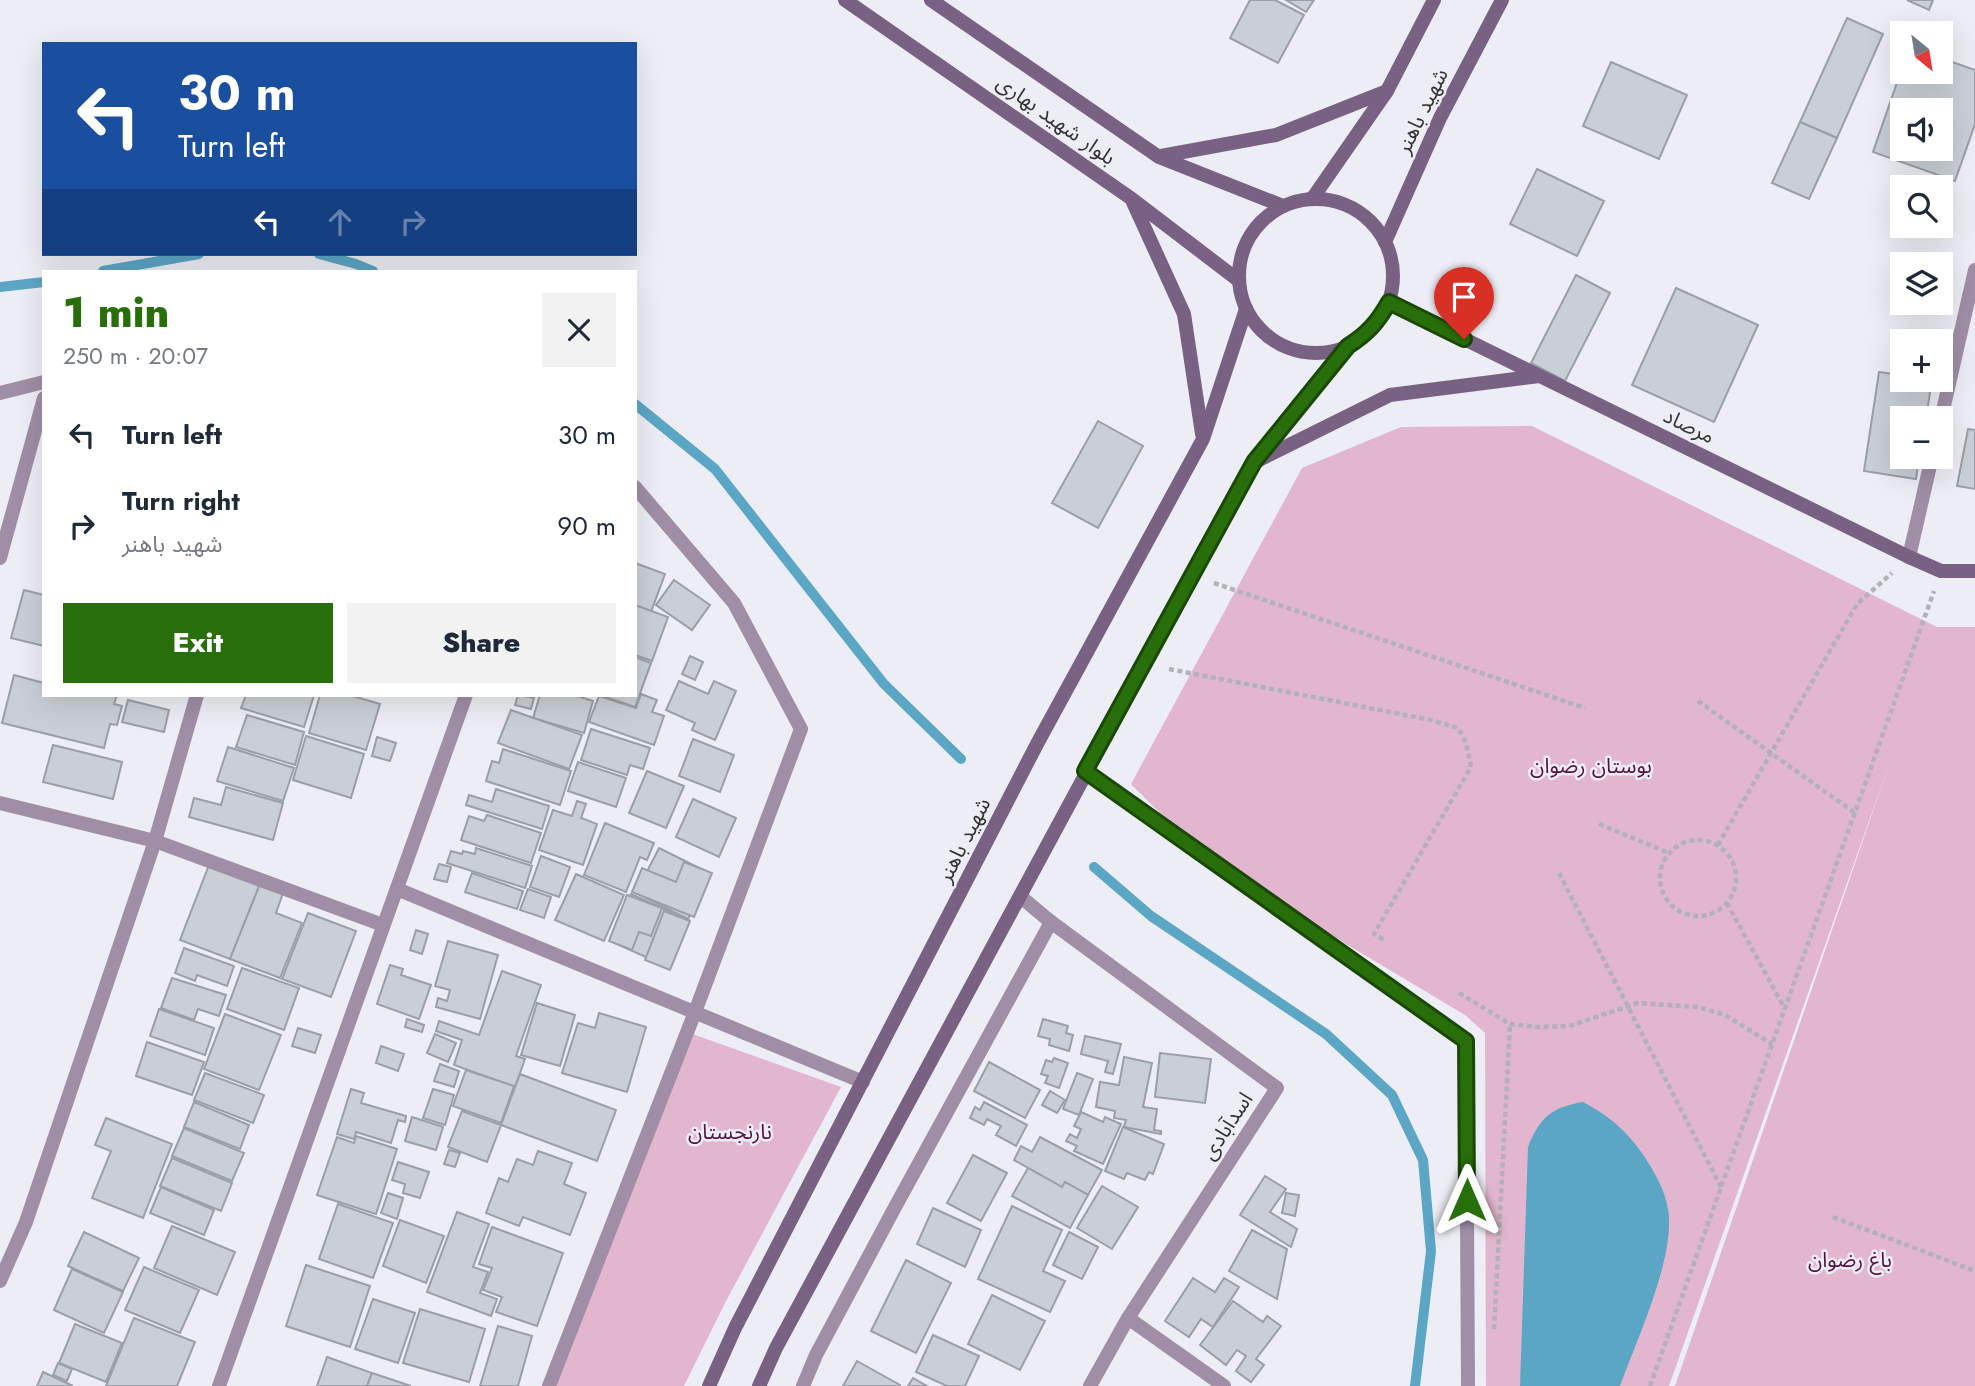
<!DOCTYPE html>
<meta charset="utf-8">
<style>
:root{--surface:#fff;--page:#f2f2f3;--text:#1f2937;--muted:#747a83;--accent:#286e0b}
body{margin:0;font-family:Jost,"Noto Sans Arabic",sans-serif;background:var(--page);color:var(--text);height:100vh;display:flex;flex-direction:column;font-size:26px;white-space:nowrap}
*{box-sizing:border-box;margin:0}
p{font-size:23px;color:var(--muted)}
.icon{flex:none;width:38px;height:38px;fill:none;stroke:currentColor;stroke-width:2;stroke-linecap:round;stroke-linejoin:round}
.map{position:relative;flex:1;overflow:hidden}
.details{position:absolute;left:42px;top:270px;width:595px;height:427px;display:flex;flex-direction:column;background:var(--surface);border-radius:0px;box-shadow:0 7px 28px #0002}
.details>*{flex:none}
.guide{position:absolute;left:42px;top:42px;width:595px;height:214px;border-radius:0px;box-shadow:0 7px 28px #0002;background:#1a4fa0;color:#fff;overflow:hidden}
.needle{width:46px;rotate:150deg}
.fabs{position:absolute;left:1890px;top:21px;display:grid;gap:14px}
.fabs a{display:grid;place-items:center;width:63px;height:63px;border-radius:0px;background:var(--surface);box-shadow:0 7px 28px #0002;font-size:35px}
.pin{position:absolute;display:grid;place-items:center;width:60px;height:60px;color:#fff;margin:-72px -30px;border-radius:50% 50% 50% 0;rotate:-45deg;box-shadow:0 0 7px #0007}
.pin .icon{rotate:45deg}
.me{position:absolute;width:77px;margin:-38px;rotate:0deg;stroke-linejoin:round;filter:drop-shadow(0 0 5px #0008)}
.turn{display:flex;align-items:center;gap:24px;height:147px;padding:0 21px;font-size:32px}
.turn .icon{width:91px;height:91px;stroke-width:2.5}
.turn b{display:block;font-size:49px;line-height:60px}
.lanes{display:flex;align-items:center;height:66px;padding:0 21px;background:#0003;justify-content:center;gap:35px;direction:ltr}
.lanes .off{opacity:.35}
.round{display:grid;place-items:center;flex:none;width:74px;height:74px;border-radius:0px;background:var(--page)}
.overview{display:flex;align-items:center;justify-content:space-between;height:119px;padding:0 21px}
h1{font-size:42px;font-weight:800;line-height:52px;color:var(--accent)}
.action{display:flex;gap:14px;margin-top:auto;padding:14px 21px}
.action a{flex:1;height:80px;border-radius:0px;background:var(--accent);color:#fff;font-size:28px;font-weight:800;line-height:80px;text-align:center}
.action a+a{background:var(--page);color:var(--text)}
ul{padding:0;list-style:none}
li{display:flex;align-items:center;gap:21px;height:91px;padding:0 21px}
li div{flex:1}
li b{display:block;font-size:26px}
li em{font-style:normal}
.map>svg:first-child{display:block}
</style>
<div class="map">
<svg width="1975" height="1386" viewBox="0 0 1975 1386">
<rect width="100%" height="100%" fill="#ededf5"/>
<g fill="#e2b6ce">
<path d="M1532 426 1937 627H1975V1386H1675L1892 756 1669 1386H1486L1485 1033 1465 1015 1209 862 1131 784 1302 468 1401 427Z"/>
<path d="M687 1032 841 1087 725 1303 684 1386H549Z"/>
</g>
<path fill="#5ca6c5" d="M1583 1102C1610 1116 1629 1133 1646 1159 1658 1178 1670 1200 1669 1223 1669 1271 1637 1339 1620 1386H1520L1528 1147C1540 1117 1552 1107 1583 1102Z"/>
<g fill="none" stroke-linecap="round" stroke-linejoin="round">
<g stroke="#5ca6c5" stroke-width="10">
<path d="M319 254 356 264 373 271"/>
<path d="M103 271 199 254"/>
<path d="M0 287 44 282"/>
<path d="M635 404 715 469 884 684 961 759"/>
<path d="M1094 867 1151 916 1326 1034 1392 1095 1423 1160 1431 1251 1415 1386"/>
</g>
</g>
<g fill="#cacfd6" stroke="#9a9fa6" stroke-width="2" fill-rule="evenodd">
<path d="M1250 0H1275L1304 15 1278 63 1230 38Z"/>
<path d="M1286 0H1314L1306 12Z"/>
<path d="M1907 0H1933L1929 10Z"/>
<path d="M1847 18 1883 34 1837 138 1800 122Z"/>
<path d="M1941 58 1975 70V124L1955 181 1873 152 1902 68V72H1941ZM1902 110H1941V149H1902Z"/>
<path d="M1611 62 1687 95 1659 159 1583 126Z"/>
<path d="M1800 122 1837 138 1809 199 1772 183Z"/>
<path d="M1537 169 1604 201 1577 256 1510 224Z"/>
<path d="M1576 275 1610 293 1565 381 1531 363Z"/>
<path d="M1676 288 1758 325 1714 422 1632 385Z"/>
<path d="M1879 372 1902 375V380H1932L1926 418H1902V457H1919L1916 479 1864 471Z"/>
<path d="M1098 421 1143 446 1098 528 1052 503Z"/>
<path d="M1968 429 1975 430V489L1957 486Z"/>
<path d="M635 563 665 574 651 612 635 606Z"/>
<path d="M674 580 710 605 692 630 656 605Z"/>
<path d="M24 590 44 595V646L11 638Z"/>
<path d="M635 605 668 617 652 661 635 655Z"/>
<path d="M690 656 703 662 695 680 682 674Z"/>
<path d="M635 657 651 663 635 707 600 695H635Z"/>
<path d="M14 675 44 683V695H117L114 704 122 706 117 725 110 724 104 748 2 723Z"/>
<path d="M679 681 708 694 714 681 736 691 715 740 692 730 695 723 666 710Z"/>
<path d="M641 694 657 700 652 712 664 716 654 745 589 722 599 696 636 708Z"/>
<path d="M246 695H314L304 727 241 708Z"/>
<path d="M320 695H349L380 704 366 750 309 733Z"/>
<path d="M518 695 534 698 531 709 515 705Z"/>
<path d="M540 695H574L593 701 584 733 533 718Z"/>
<path d="M128 700 169 710 164 732 122 722Z"/>
<path d="M511 710 582 735 569 769 498 743Z"/>
<path d="M247 715 304 732 295 765 236 747Z"/>
<path d="M591 729 650 748 643 769 630 765 627 775 581 760Z"/>
<path d="M306 736 364 754 351 798 293 780Z"/>
<path d="M377 737 396 743 390 761 372 756Z"/>
<path d="M693 739 734 755 720 792 679 776Z"/>
<path d="M53 745 122 762 113 799 43 782Z"/>
<path d="M228 747 294 768 283 801 217 781Z"/>
<path d="M503 749 571 771 560 805 486 781 492 761 499 763Z"/>
<path d="M578 762 626 778 616 807 568 791Z"/>
<path d="M647 771 684 786 666 828 629 813Z"/>
<path d="M226 787 283 803 273 840 189 817 194 798 221 805Z"/>
<path d="M496 789 549 806 542 829 466 805 469 795 492 802Z"/>
<path d="M693 799 736 818 719 857 676 837Z"/>
<path d="M577 801 586 804 581 818 597 824 583 865 539 850 553 810 572 816Z"/>
<path d="M487 815 541 833 531 863 461 840 469 816 484 821Z"/>
<path d="M605 823 654 843 647 860 640 857 626 892 584 875Z"/>
<path d="M476 848 532 866 525 888 447 863 451 851 462 854 463 851 475 854Z"/>
<path d="M659 848 711 874 688 919 636 893Z"/>
<path d="M541 856 570 867 559 897 530 887Z"/>
<path d="M684 862 712 873 694 917 632 892 642 868 676 882Z"/>
<path d="M439 864 451 867 447 882 434 879Z"/>
<path d="M209 865 260 884 230 959 180 940Z"/>
<path d="M472 873 523 891 517 909 465 892Z"/>
<path d="M576 874 624 895 604 941 555 920Z"/>
<path d="M260 884 283 893 276 913 302 923 280 978 230 959Z"/>
<path d="M528 889 551 897 544 918 520 910Z"/>
<path d="M631 894 689 920 668 967 610 941Z"/>
<path d="M627 895 662 908 651 936 639 932 632 950 609 941Z"/>
<path d="M664 911 690 921 670 970 645 960Z"/>
<path d="M308 913 356 931 331 997 282 979Z"/>
<path d="M416 930 428 934 422 954 410 950Z"/>
<path d="M448 941 498 955 480 1019 436 1007 438 998 447 1001 450 990 435 986Z"/>
<path d="M184 948 234 966 227 986 197 975 195 981 175 973Z"/>
<path d="M390 965 403 969 401 975 431 985 419 1019 377 1004Z"/>
<path d="M242 968 299 988 284 1030 227 1009Z"/>
<path d="M502 971 541 985 516 1056 525 1059 515 1087 454 1065 462 1040 436 1031 439 1021 479 1035Z"/>
<path d="M172 978 226 995 219 1016 198 1009 194 1020 161 1008Z"/>
<path d="M537 1003 575 1015 560 1066 521 1055Z"/>
<path d="M159 1009 214 1028 205 1055 150 1036Z"/>
<path d="M599 1013 646 1027 627 1092 562 1073 578 1023 595 1028Z"/>
<path d="M225 1014 281 1035 259 1090 204 1069Z"/>
<path d="M407 1019 424 1025 422 1032 405 1027Z"/>
<path d="M1043 1019 1068 1026 1066 1033 1073 1035 1069 1051 1049 1045 1050 1039 1038 1036Z"/>
<path d="M298 1028 321 1035 315 1053 292 1046Z"/>
<path d="M435 1034 456 1043 448 1062 427 1053Z"/>
<path d="M1085 1036 1121 1044 1113 1074 1105 1072 1108 1061 1081 1054Z"/>
<path d="M147 1042 204 1062 192 1095 136 1076Z"/>
<path d="M381 1046 404 1054 398 1071 376 1063Z"/>
<path d="M1160 1053 1211 1059 1205 1103 1155 1097Z"/>
<path d="M1124 1057 1152 1063 1143 1107 1157 1109 1154 1130 1161 1131V1134L1124 1127 1126 1120 1114 1118 1115 1111 1096 1107 1100 1082 1119 1085Z"/>
<path d="M1054 1058 1068 1063 1059 1088 1045 1083 1048 1076 1041 1074 1046 1060 1052 1062Z"/>
<path d="M989 1062 1040 1090 1025 1118 974 1091Z"/>
<path d="M440 1064 459 1071 454 1087 434 1081Z"/>
<path d="M466 1070 514 1086 501 1123 453 1106Z"/>
<path d="M205 1073 264 1095 253 1123 194 1100Z"/>
<path d="M1077 1073 1093 1079 1079 1115 1063 1109Z"/>
<path d="M520 1074 616 1110 597 1161 501 1125Z"/>
<path d="M351 1089 364 1093 361 1103 406 1116 405 1122 398 1120 391 1143 356 1132 354 1139 337 1134Z"/>
<path d="M433 1089 454 1095 445 1125 423 1118Z"/>
<path d="M1050 1091 1065 1100 1057 1113 1042 1105Z"/>
<path d="M194 1102 249 1125 240 1149 184 1127Z"/>
<path d="M984 1102 1027 1125 1016 1146 996 1135 1001 1126 987 1119 984 1125 970 1118 975 1107 980 1110Z"/>
<path d="M462 1111 501 1125 487 1162 448 1147Z"/>
<path d="M1081 1112 1103 1122 1105 1117 1121 1124 1103 1164 1074 1151 1077 1146 1066 1141 1070 1134 1077 1138 1081 1129 1074 1126Z"/>
<path d="M412 1117 443 1127 436 1150 405 1141Z"/>
<path d="M106 1118 172 1144 143 1218 92 1198 111 1151 95 1145Z"/>
<path d="M1123 1127 1164 1144 1153 1174 1149 1172 1145 1180 1127 1173 1124 1179 1105 1171Z"/>
<path d="M184 1128 244 1153 232 1181 172 1156Z"/>
<path d="M356 1136 397 1149 376 1214 317 1195 337 1137 354 1143Z"/>
<path d="M1040 1137 1102 1170 1088 1195 1065 1182 1062 1187 1014 1160 1021 1146 1032 1152Z"/>
<path d="M449 1150 460 1153 455 1167 444 1164Z"/>
<path d="M538 1151 572 1163 564 1184 586 1193 570 1235 523 1217 519 1226 486 1213 499 1178 508 1182 517 1159 533 1165Z"/>
<path d="M973 1155 1007 1173 981 1221 947 1203Z"/>
<path d="M172 1158 232 1183 221 1211 160 1186Z"/>
<path d="M398 1162 429 1172 420 1198 403 1193 405 1184 392 1180Z"/>
<path d="M1028 1168 1062 1187 1065 1182 1088 1195 1070 1228 1012 1196Z"/>
<path d="M1265 1176 1286 1189 1270 1212 1297 1229 1291 1247 1240 1215Z"/>
<path d="M1102 1186 1138 1207 1112 1249 1077 1228Z"/>
<path d="M161 1187 214 1210 204 1235 150 1213Z"/>
<path d="M388 1193 403 1198 397 1219 381 1213Z"/>
<path d="M1286 1193 1299 1195 1295 1216 1282 1213Z"/>
<path d="M338 1204 393 1223 373 1278 319 1259Z"/>
<path d="M1012 1206 1062 1230 1043 1271 1065 1281 1050 1312 978 1279Z"/>
<path d="M933 1208 981 1230 965 1267 917 1244Z"/>
<path d="M457 1212 489 1224 473 1267 488 1272 480 1293 497 1299 491 1316 427 1292Z"/>
<path d="M400 1220 444 1236 426 1283 383 1266Z"/>
<path d="M172 1226 235 1252 217 1295 154 1268Z"/>
<path d="M492 1227 563 1253 537 1326 496 1312 502 1297 483 1290 492 1268 479 1264Z"/>
<path d="M1252 1230 1287 1249 1277 1299 1229 1271Z"/>
<path d="M84 1232 139 1258 123 1291 68 1266Z"/>
<path d="M1069 1232 1098 1247 1082 1279 1053 1265Z"/>
<path d="M906 1260 951 1283 916 1353 871 1331Z"/>
<path d="M306 1265 370 1286 350 1347 286 1326Z"/>
<path d="M144 1267 199 1290 180 1333 125 1310Z"/>
<path d="M72 1269 123 1292 104 1333 54 1310Z"/>
<path d="M1193 1278 1215 1292 1224 1278 1239 1287 1213 1327 1201 1319 1189 1337 1165 1321Z"/>
<path d="M992 1295 1045 1321 1020 1370 968 1344Z"/>
<path d="M373 1299 415 1313 398 1363 355 1349Z"/>
<path d="M1233 1301 1263 1322 1267 1316 1281 1326 1256 1359 1264 1365 1251 1382 1236 1371 1246 1356 1237 1350 1226 1365 1200 1345Z"/>
<path d="M420 1309 485 1329 469 1382 403 1363Z"/>
<path d="M134 1318 195 1342 177 1386H106Z"/>
<path d="M75 1324 122 1343 106 1382 59 1363Z"/>
<path d="M498 1326 532 1336 518 1386H480Z"/>
<path d="M933 1335 979 1356 965 1386H947L916 1372Z"/>
<path d="M327 1357 372 1373 367 1386H317Z"/>
<path d="M857 1361 900 1385V1386H843Z"/>
<path d="M58 1363 72 1369 67 1381 53 1375Z"/>
<path d="M43 1372 73 1386H37Z"/>
<path d="M372 1373 411 1386H367Z"/>
<path d="M913 1378 927 1386H908Z"/>
</g>
<g fill="none" stroke-linecap="round" stroke-linejoin="round">
<g stroke="#b1b1b7" stroke-width="4.5" stroke-dasharray="5 3.5" stroke-linecap="butt">
<path d="M1214 583 1585 708"/>
<path d="M1169 669 1431 720 1458 728 1466 743 1471 767 1374 934 1385 940"/>
<path d="M1698 701 1855 813"/>
<path d="M1599 824 1669 853"/>
<circle cx="1698" cy="878" r="38"/>
<path d="M1718 845 1857 604 1892 573"/>
<path d="M1559 873 1721 1187"/>
<path d="M1727 903 1785 1009"/>
<path d="M1459 993 1510 1024 1538 1027 1569 1026 1638 1003 1698 1007 1725 1015 1772 1044"/>
<path d="M1833 1217 1975 1271"/>
<path d="M1494 1329 1510 1024"/>
<path d="M1650 1386 1934 591"/>
</g>
<g stroke="#9f8ea6" stroke-width="14">
<path d="M0 393 44 382"/>
<path d="M1941 419 1975 270"/>
<path d="M1909 557 1932 457"/>
<path d="M0 558 44 398"/>
<path d="M1085 771 1466 1041 1468 1386"/>
<path d="M0 803 155 841 383 925"/>
<path d="M397 889 863 1082"/>
<path d="M1021 897 1051 922 1277 1088 1128 1318 1090 1386"/>
<path d="M0 1281 26 1222 155 841 197 695"/>
<path d="M1128 1318 1224 1386"/>
<path d="M219 1386 466 695"/>
<path d="M549 1386 695 1012 801 729 734 603 635 487"/>
<path d="M803 1386 816 1355 894 1209 1051 922"/>
</g>
<g stroke="#786183" stroke-width="14">
<path d="M845 0 1132 199 1238 280"/>
<path d="M931 0 1159 157 1283 206"/>
<path d="M1161 156 1276 135 1387 91"/>
<path d="M1312 199 1387 91 1434 0"/>
<circle cx="1316" cy="276" r="77"/>
<path d="M1132 200 1184 314 1202 434"/>
<path d="M1385 242 1440 118 1502 0"/>
<path d="M1389 302 1909 557 1941 571H1975"/>
<path d="M1259 460 1390 395 1539 376"/>
<path d="M709 1386 735 1328 1037 744 1203 439 1246 309"/>
<path d="M759 1386 776 1348 1254 462 1348 346"/>
</g>
</g>
<g fill="none" stroke-linecap="round" stroke-linejoin="round">
<defs>
<path id="route" d="M1464 339 1389 302C1378 322 1367 334 1348 346L1254 462 1085 771 1466 1041 1467 1200"/>
</defs>
<use href="#route" stroke="#1a4807" stroke-width="18"/>
<use href="#route" stroke="#286e0b" stroke-width="12"/>
</g>
<g text-anchor="middle" dominant-baseline="central" stroke-width="5" stroke-linejoin="round" paint-order="stroke">
<g font-size="21" fill="#333336" stroke="#ededf5">
<text transform="translate(1422 111) rotate(-64)">شهید باهنر</text>
<text transform="translate(1056 120) rotate(35)">بلوار شهید بهاری</text>
<text transform="translate(1689 426) rotate(26)">مرصاد</text>
<text transform="translate(964 840) rotate(-63)">شهید باهنر</text>
<text transform="translate(1227 1126) rotate(-57)">اسدآبادی</text>
</g>
<g font-size="21" fill="#581041" stroke="#ededf5">
<text x="1591" y="766">بوستان رضوان</text>
<text x="730" y="1132">نارنجستان</text>
<text x="1850" y="1260">باغ رضوان</text>
</g>
</g>
</svg>
<div class="fabs">
<a><svg class="needle" viewBox="-14 -14 28 28"><path d="M0-13l5 13h-10z" fill="#e53935"/><path d="M0 13l5-13h-10z" fill="#747a83"/></svg></a>
<a><svg class="icon" aria-label="sound" viewBox="0 0 24 24"><path d="M4 9h4l5-4v14l-5-4H4zM17 9q2 3 0 6"/></svg></a>
<a><svg class="icon" aria-label="search" viewBox="0 0 24 24"><circle cx="10" cy="10" r="6"/><path d="M15 15l6 6"/></svg></a>
<a><svg class="icon" aria-label="layers" viewBox="0 0 24 24"><path d="M12 4l9 5-9 5-9-5zM3 14l9 5 9-5"/></svg></a>
<a>+</a>
<a>−</a>
</div>
<div class="pin" style="left:1464px;top:339px;background:#d93025"><svg class="icon" aria-label="arrive" viewBox="0 0 24 24"><path d="M6 21V4h12l-3 4 3 4H6"/></svg></div>
<svg class="me" style="left:1467px;top:1200px" viewBox="-20 -20 40 40"><path d="M0-17L14 15 0 8-14 15z" fill="#286e0b" stroke="#fff" stroke-width="4"/></svg>
<div class="guide">
<div class="turn"><svg class="icon" aria-label="left" viewBox="0 0 24 24"><path d="M17 20v-9H6M10 6l-5 5 5 5"/></svg><div><b>30 m</b>Turn left</div></div>
<div class="lanes"><svg class="icon" aria-label="left" viewBox="0 0 24 24"><path d="M17 20v-9H6M10 6l-5 5 5 5"/></svg><svg class="icon off" aria-label="ahead" viewBox="0 0 24 24"><path d="M12 20V5M6 11l6-6 6 6"/></svg><svg class="icon off" aria-label="right" viewBox="0 0 24 24"><path d="M7 20v-9h11M14 6l5 5-5 5"/></svg></div>
</div>
<section class="details">
<div class="overview"><div><h1>1 min</h1><p>250 m · 20:07</p></div><a class="round"><svg class="icon" aria-label="close" viewBox="0 0 24 24"><path d="M6 6l12 12M18 6L6 18"/></svg></a></div>
<ul>
<li><svg class="icon" aria-label="left" viewBox="0 0 24 24"><path d="M17 20v-9H6M10 6l-5 5 5 5"/></svg><div><b>Turn left</b></div><em>30 m</em></li>
<li><svg class="icon" aria-label="right" viewBox="0 0 24 24"><path d="M7 20v-9h11M14 6l5 5-5 5"/></svg><div><b>Turn right</b><p>شهید باهنر</p></div><em>90 m</em></li>
</ul>
<div class="action"><a>Exit</a><a>Share</a></div>
</section>
</div>
